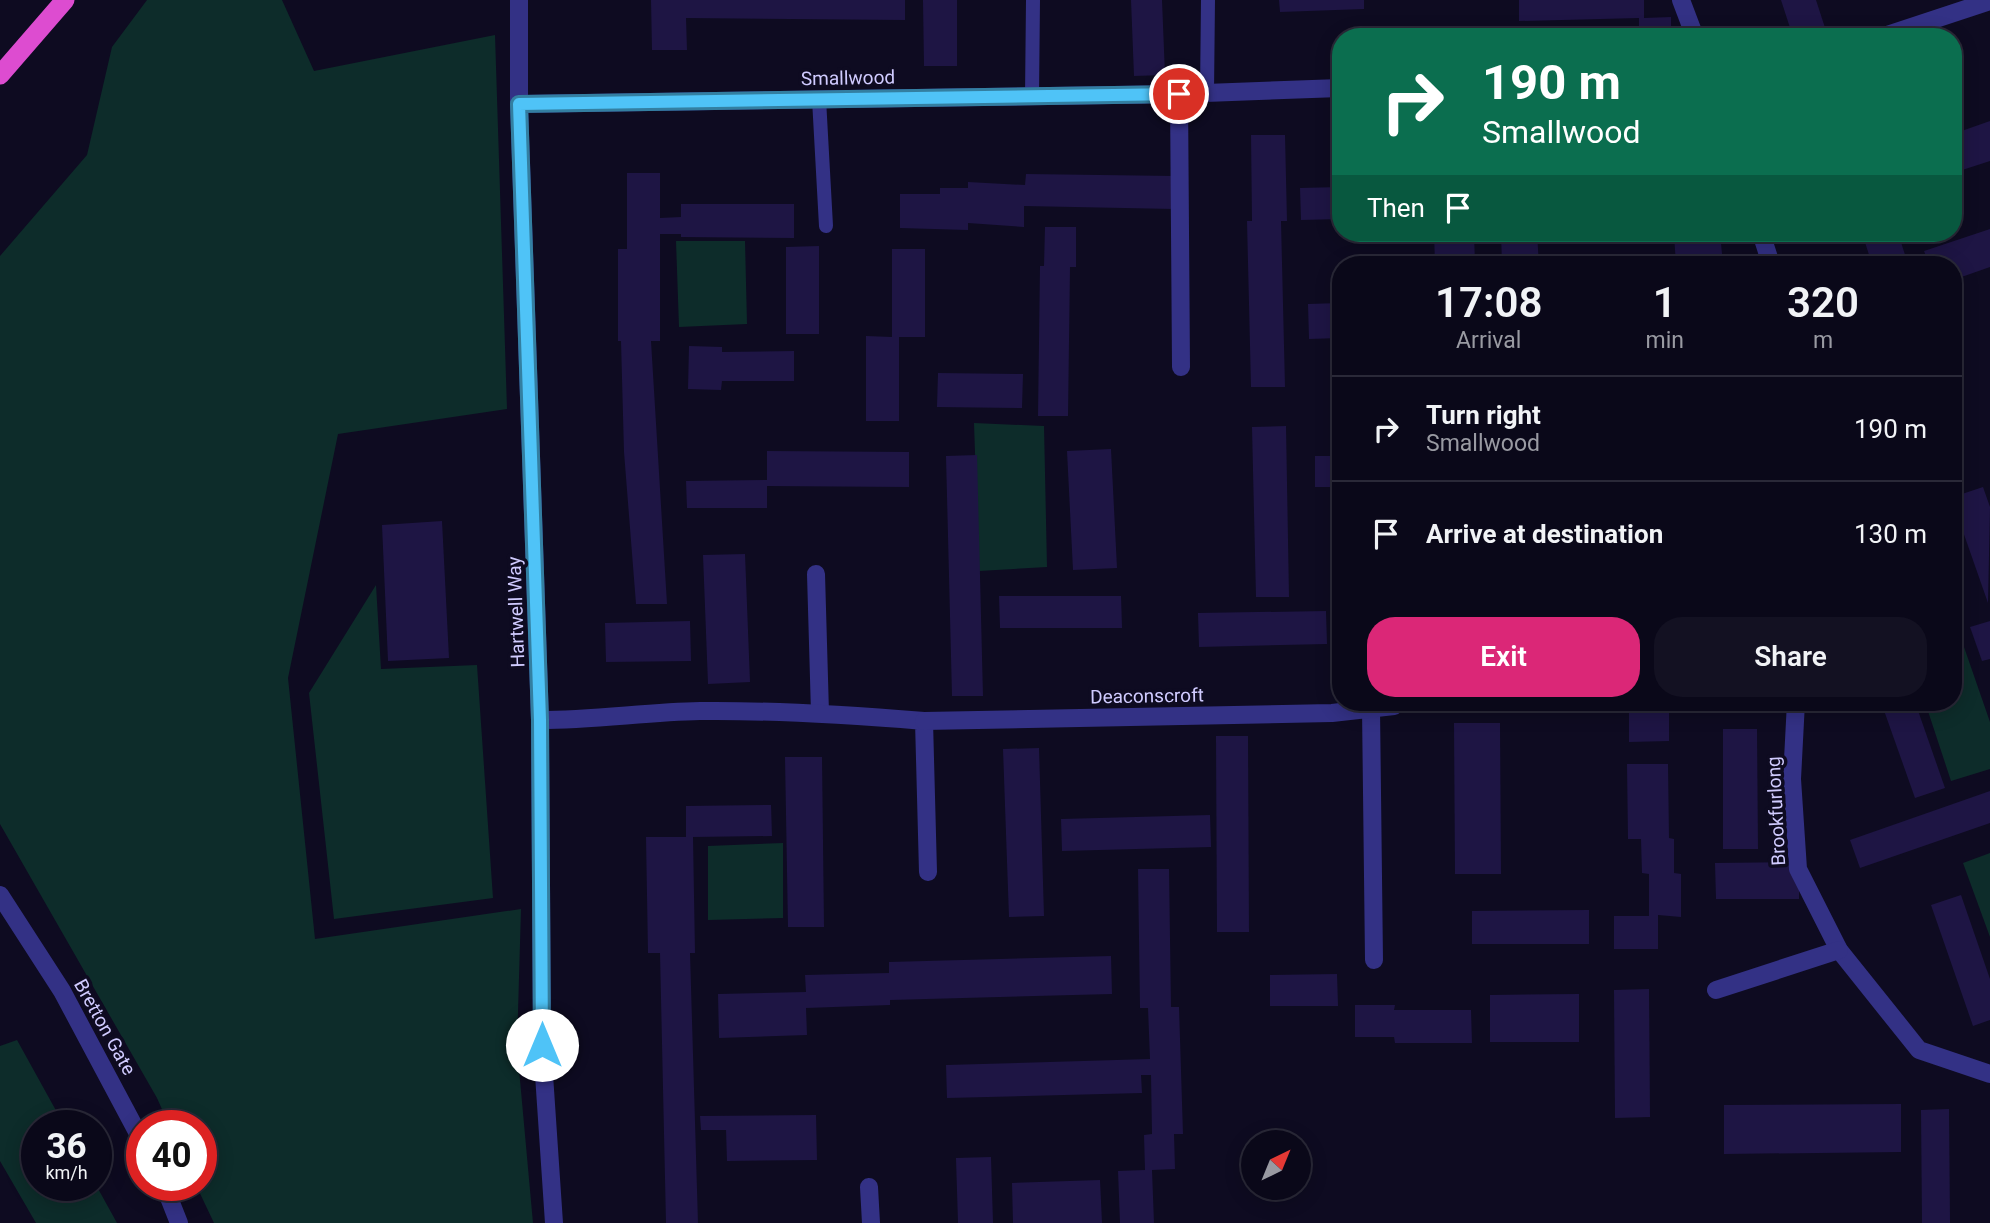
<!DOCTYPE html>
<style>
:root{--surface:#0a0819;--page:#131122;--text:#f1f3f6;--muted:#999aa2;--line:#2a2938;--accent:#db2777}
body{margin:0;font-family:Roboto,sans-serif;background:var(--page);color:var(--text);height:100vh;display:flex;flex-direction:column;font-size:26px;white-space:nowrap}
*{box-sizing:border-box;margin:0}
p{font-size:23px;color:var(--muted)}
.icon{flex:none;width:38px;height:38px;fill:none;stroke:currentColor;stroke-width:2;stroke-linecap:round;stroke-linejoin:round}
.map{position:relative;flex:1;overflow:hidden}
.side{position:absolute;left:1332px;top:256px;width:630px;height:455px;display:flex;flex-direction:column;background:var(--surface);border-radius:28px;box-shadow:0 4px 18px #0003,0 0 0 2px var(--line)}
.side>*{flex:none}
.banner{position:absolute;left:1332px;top:28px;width:630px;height:214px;border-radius:28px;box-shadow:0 4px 18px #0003,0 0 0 2px var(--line);background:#0b6e4f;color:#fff;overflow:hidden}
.needle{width:46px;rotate:43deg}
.tools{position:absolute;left:1241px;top:1130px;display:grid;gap:14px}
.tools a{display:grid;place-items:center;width:70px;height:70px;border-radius:50%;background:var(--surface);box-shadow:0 4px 18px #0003,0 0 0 2px var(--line);font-size:35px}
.speed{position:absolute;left:21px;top:1110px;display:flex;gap:14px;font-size:35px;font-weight:700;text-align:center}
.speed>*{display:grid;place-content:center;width:91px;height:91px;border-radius:50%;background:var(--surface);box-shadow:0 4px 18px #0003,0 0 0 2px var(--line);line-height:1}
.speed small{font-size:18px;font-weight:400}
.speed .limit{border:10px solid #d22;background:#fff;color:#111}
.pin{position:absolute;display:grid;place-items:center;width:60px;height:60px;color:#fff;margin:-30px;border:4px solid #fff;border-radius:50%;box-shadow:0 2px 7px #0007}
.me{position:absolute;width:77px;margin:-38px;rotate:0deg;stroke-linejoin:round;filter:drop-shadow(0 0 5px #0008)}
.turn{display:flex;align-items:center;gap:24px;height:147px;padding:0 35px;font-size:32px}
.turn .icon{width:91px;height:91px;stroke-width:2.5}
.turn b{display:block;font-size:49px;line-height:60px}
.then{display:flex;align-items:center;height:66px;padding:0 35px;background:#0003;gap:14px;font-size:26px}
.eta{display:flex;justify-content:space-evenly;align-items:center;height:119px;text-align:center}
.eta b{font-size:42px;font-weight:600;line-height:49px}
.button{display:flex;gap:14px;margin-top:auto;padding:14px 35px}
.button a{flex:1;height:80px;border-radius:28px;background:var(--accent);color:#fff;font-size:28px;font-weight:600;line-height:80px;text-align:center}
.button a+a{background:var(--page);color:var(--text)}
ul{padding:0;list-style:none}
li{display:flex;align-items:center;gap:21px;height:105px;padding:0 35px;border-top:2px solid var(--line)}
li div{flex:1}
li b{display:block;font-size:26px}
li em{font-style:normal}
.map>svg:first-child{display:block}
</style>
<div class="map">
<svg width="1990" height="1223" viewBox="0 0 1990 1223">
<rect width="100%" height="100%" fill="#0e0b21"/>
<g fill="#0d2c2a">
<path d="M147 0H282L314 71 495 35 507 409 338 434 288 678 315 939 521 909 517 1047 533 1223H214L196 1185H201V1125H169L157 1098 0 824V256L87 155 112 47Z"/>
<path d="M676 241H745L747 324 679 327Z"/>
<path d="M974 423 1044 426 1047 567 979 571Z"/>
<path d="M376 585 381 669 477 665 493 898 334 919 309 693Z"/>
<path d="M1964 647 1990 722V769L1951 781 1925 702H1953V651Z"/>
<path d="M783 843V918L708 920V846Z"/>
<path d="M1990 853V937L1963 863Z"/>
<path d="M17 1040 64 1125H37V1185H96L117 1223H36L0 1161V1046Z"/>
</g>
<g fill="#1e1544">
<path d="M651 0H905V20L686 18 687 50H652Z"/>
<path d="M923 0H957V66H924Z"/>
<path d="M1131 0H1162L1165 75 1134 76Z"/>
<path d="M1279 0H1364V9L1280 12Z"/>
<path d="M1519 0H1644V18L1671 17V37H1639V18L1519 21Z"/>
<path d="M1781 0H1816L1828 37H1793Z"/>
<path d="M1487 27V37H1450V28Z"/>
<path d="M1990 121V161L1953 173V134Z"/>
<path d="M1251 135H1285L1287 221H1281L1285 387H1251L1247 221H1252Z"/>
<path d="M627 173H660V218L681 217V204H794V238L681 237V234H660V341H651L667 604H636L624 452 621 341H618V249H627Z"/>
<path d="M1026 174 1175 176 1174 209 1024 206V227L968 223V230L900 228V194H940V188H968V182L1025 185Z"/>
<path d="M1340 187V219L1301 220 1300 188Z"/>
<path d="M1045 227H1076V267H1070L1068 416H1038L1040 266H1044Z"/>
<path d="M1990 229V267L1953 280V264H1929L1924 251Z"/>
<path d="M1434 233H1474L1475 264H1435Z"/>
<path d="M1501 233H1537L1539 264H1502Z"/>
<path d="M1661 233H1720L1723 264H1676L1674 235 1661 236Z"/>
<path d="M1862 233H1898L1908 264H1872Z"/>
<path d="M819 246V334H786V247Z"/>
<path d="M892 249H925V337H899V421H866V336L892 337Z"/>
<path d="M1340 303V338L1309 339 1308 304Z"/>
<path d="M689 346 722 347V352L794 351V381H722L721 390 688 389Z"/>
<path d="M938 373 1023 374 1022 408 937 407Z"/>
<path d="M1286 426 1289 597H1256L1252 427Z"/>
<path d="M1111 449 1117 568 1073 570 1067 451Z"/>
<path d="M767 451 909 452V487L767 486V508H687L686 481 767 480Z"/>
<path d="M977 455 983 696H952L946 456Z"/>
<rect x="1315" y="456" width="25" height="31"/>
<path d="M1983 487 1990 507 1988 603 1953 503V497Z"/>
<path d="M442 521 449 658 388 661 382 525Z"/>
<path d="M745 554 750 682 708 684 703 555Z"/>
<path d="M999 596H1121L1122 628H1000Z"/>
<path d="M1326 611 1327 644 1199 647 1198 613Z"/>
<path d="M690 621 691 661 606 662 605 623Z"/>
<path d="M1990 621V659L1982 661 1970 627Z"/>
<path d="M1629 702H1669V741L1629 742Z"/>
<path d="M1881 702H1915L1945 788 1915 798Z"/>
<path d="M1454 723H1500L1501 874H1455Z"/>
<path d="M1723 729H1757L1758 849H1723Z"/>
<path d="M1216 736H1248L1249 932H1217Z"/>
<path d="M1039 748 1044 916 1009 917 1003 749Z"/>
<path d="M785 757H822L824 927H788Z"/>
<path d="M1627 764H1668L1669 838 1674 839V873L1681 874V917L1658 915V949H1614V916H1649V874L1642 873 1641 839H1628Z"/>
<path d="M1990 791V823L1860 868 1850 840Z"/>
<path d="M771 805 772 836 693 837 695 953H690L698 1223H666L660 953H648L646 837H686V806Z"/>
<path d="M1210 815 1211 847 1062 851 1061 819Z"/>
<path d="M1799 862V899H1716L1715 863Z"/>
<path d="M1138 869H1169L1171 1007H1179L1183 1134H1174L1175 1169 1152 1170 1154 1223H1120L1118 1171 1145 1170 1144 1135 1152 1134 1151 1075H1141L1142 1093 947 1098 946 1065 1150 1059 1148 1008H1140Z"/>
<path d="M1961 895 1990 979V1020L1973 1026 1931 905Z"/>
<path d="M1589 910V944H1472V911Z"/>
<path d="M1111 956 1112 994 890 1000V1005L806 1008 807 1035 719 1038 718 994 806 992 805 975 889 973V962Z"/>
<path d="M1337 974 1338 1006H1270V975Z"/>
<path d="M1649 989 1650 1117 1615 1118 1614 990Z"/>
<path d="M1579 994V1042H1490V995Z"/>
<path d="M1355 1005H1395L1394 1010H1471L1472 1043H1395L1394 1037H1355Z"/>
<path d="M1901 1104V1152L1724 1154V1105Z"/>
<path d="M1949 1109 1950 1223H1922L1921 1110Z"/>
<path d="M816 1115 817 1160 727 1161 726 1130H701L700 1116Z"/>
<path d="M991 1157 993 1223H958L956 1158Z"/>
<path d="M1100 1180 1102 1223H1013L1012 1183Z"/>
</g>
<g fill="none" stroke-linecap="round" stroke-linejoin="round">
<g stroke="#333185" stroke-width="14">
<path d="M1207 93 1208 0"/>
<path d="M1032 96 1033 0"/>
<path d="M819 99 826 226"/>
</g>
<g stroke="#333185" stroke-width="18">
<path d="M1681 0 1695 37"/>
<path d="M1881 37 1990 1"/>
<path d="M1179 94 1181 367"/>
<path d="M519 104 1179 94 1340 88"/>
<path d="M1761 233 1771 264"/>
<path d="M816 574 820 713"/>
<path d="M1796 702 1792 779 1798 869 1839 950 1919 1050 1990 1074"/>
<path d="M1371 708 1374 960"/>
<path d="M540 720C594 720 647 712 700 711 775 710 849 715 924 721L928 872"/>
<path d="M924 721 1332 713 1394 706V702"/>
<path d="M1716 990 1839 950"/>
<path d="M869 1187 871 1223"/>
</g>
<g stroke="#333185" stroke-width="18">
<path d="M519 0V104L540 720 542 1045 554 1223"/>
<path d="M0 895 62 991 142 1141"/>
<path d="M164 1185 179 1223"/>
</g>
<path stroke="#dd4cd0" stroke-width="19" d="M0 75 65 0"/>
</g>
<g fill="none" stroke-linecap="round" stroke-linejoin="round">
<defs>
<path id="route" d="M542 1045 540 720 519 104 1179 94"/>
</defs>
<use href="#route" stroke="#337fa1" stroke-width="18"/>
<use href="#route" stroke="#4fc3f7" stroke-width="12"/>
</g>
<g text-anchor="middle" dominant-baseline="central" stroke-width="7" stroke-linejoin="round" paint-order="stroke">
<g font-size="19" fill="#d0cbff" stroke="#0e0b21">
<text transform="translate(848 78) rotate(-1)">Smallwood</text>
<text transform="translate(516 612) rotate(-92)">Hartwell Way</text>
<text transform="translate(1147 696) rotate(-1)">Deaconscroft</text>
<text transform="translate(1776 811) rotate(-93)">Brookfurlong</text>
<text transform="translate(105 1027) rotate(61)">Bretton Gate</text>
</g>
</g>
</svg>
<div class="tools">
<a><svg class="needle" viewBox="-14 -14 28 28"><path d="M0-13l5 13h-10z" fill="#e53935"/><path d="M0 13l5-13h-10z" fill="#999aa2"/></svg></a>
</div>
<div class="speed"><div>36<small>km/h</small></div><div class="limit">40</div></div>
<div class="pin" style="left:1179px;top:94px;background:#d93025"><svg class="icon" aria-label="arrive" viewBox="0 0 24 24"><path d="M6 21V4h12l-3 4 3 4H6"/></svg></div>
<svg class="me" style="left:542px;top:1045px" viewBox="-20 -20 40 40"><circle r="19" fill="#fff"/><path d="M0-13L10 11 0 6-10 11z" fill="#4fc3f7"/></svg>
<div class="banner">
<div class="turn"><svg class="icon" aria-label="right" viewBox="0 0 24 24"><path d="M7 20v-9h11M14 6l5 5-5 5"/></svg><div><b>190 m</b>Smallwood</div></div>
<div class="then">Then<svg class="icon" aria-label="arrive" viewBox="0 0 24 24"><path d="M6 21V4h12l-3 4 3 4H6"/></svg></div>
</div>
<section class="side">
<div class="eta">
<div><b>17:08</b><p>Arrival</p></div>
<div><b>1</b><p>min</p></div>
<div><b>320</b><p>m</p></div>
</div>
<ul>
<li><svg class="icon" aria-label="right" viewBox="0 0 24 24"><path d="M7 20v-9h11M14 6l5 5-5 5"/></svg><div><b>Turn right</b><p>Smallwood</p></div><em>190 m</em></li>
<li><svg class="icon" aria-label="arrive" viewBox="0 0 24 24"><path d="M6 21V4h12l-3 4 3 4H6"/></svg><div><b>Arrive at destination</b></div><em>130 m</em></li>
</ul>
<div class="button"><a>Exit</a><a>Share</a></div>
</section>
</div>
